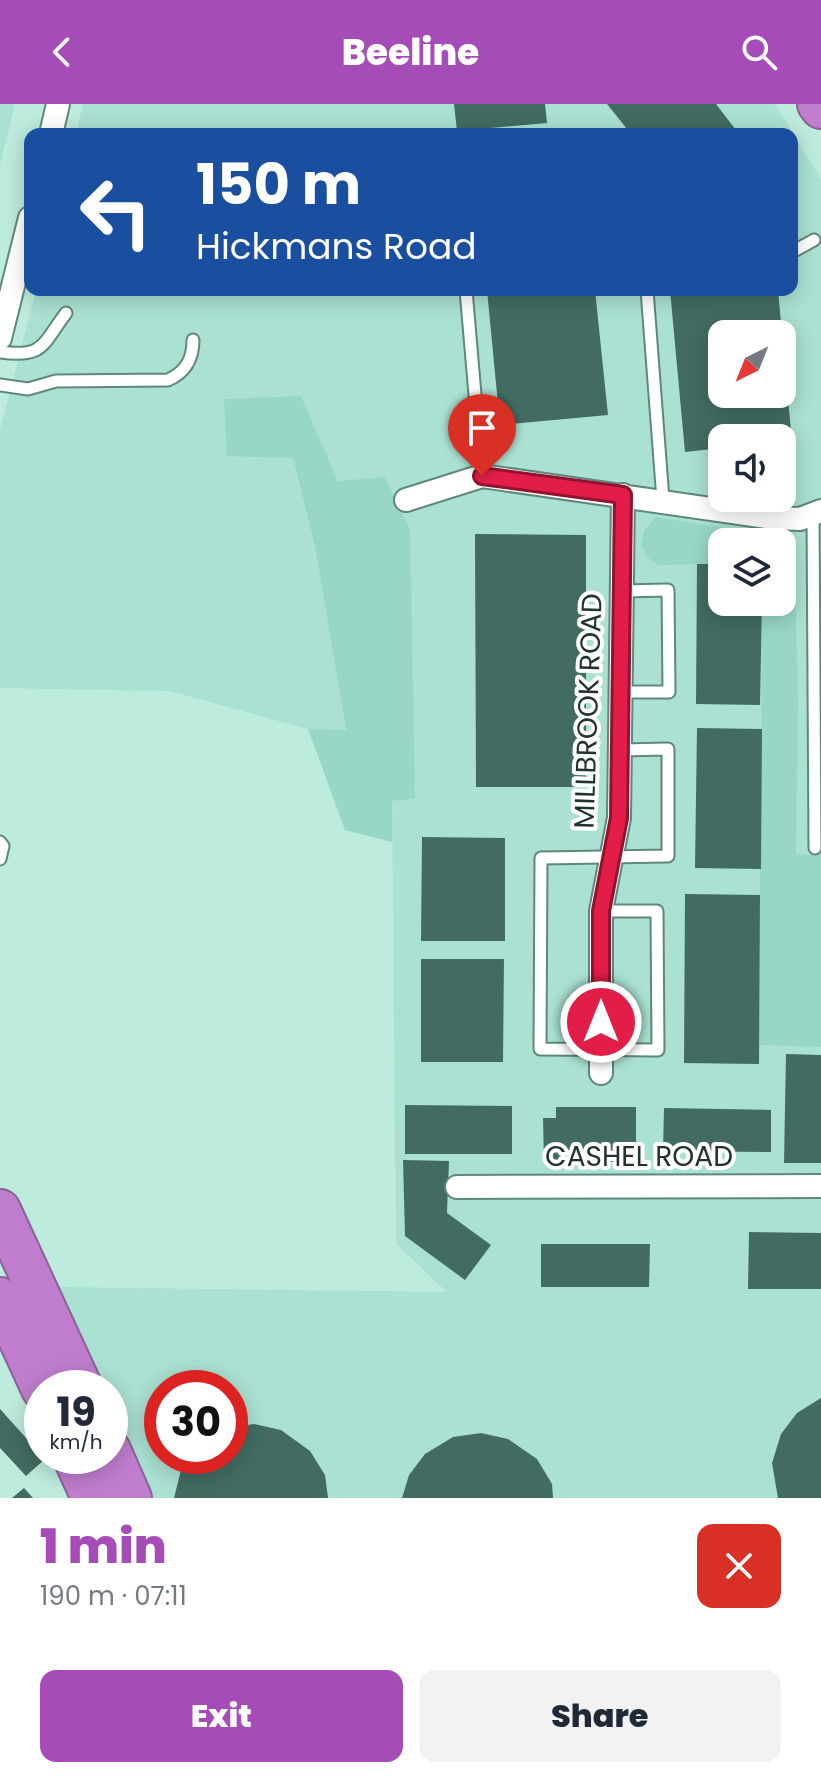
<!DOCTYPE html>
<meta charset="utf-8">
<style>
:root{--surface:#fff;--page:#f2f2f3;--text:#1f2937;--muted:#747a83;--accent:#a54cb8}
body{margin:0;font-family:Poppins,sans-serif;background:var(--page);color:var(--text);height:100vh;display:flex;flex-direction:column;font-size:30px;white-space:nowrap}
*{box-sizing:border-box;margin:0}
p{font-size:26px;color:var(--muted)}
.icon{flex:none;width:44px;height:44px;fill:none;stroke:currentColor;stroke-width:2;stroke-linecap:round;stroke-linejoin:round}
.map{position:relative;height:1394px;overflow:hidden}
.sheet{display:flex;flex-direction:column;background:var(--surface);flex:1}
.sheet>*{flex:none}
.banner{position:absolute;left:24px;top:24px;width:774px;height:168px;border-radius:16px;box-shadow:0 4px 20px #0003;background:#1a4fa0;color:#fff;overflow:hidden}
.needle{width:52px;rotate:223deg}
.buttons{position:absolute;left:708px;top:216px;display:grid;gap:16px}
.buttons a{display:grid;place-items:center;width:88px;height:88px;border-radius:16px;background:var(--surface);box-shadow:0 4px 20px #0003;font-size:40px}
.speed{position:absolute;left:24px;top:1266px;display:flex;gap:16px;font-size:40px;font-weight:700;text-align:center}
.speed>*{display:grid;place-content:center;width:104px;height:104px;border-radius:50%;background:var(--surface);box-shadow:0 4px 20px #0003;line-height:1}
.speed small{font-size:20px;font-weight:400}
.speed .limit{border:12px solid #d22;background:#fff;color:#111}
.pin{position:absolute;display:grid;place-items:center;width:68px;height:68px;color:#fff;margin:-82px -34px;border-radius:50% 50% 50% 0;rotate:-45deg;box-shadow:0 0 8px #0007}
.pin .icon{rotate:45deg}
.me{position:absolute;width:88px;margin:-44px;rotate:0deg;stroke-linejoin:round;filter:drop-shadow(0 0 6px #0008)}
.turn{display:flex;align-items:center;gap:28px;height:168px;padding:0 40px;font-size:36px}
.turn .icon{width:104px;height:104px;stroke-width:2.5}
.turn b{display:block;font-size:56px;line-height:68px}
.round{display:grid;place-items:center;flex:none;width:84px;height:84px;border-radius:16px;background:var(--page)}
.headline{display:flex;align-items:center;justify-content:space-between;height:136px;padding:0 40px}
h1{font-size:48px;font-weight:800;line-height:60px;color:var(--accent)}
.cta{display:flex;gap:16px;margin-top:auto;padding:16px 40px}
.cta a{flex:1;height:92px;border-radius:16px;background:var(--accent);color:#fff;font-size:32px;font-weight:800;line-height:92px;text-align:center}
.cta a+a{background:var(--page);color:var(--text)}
header{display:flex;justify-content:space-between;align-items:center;height:104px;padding:0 40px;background:var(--accent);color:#fff;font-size:36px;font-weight:800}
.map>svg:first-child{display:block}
</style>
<header><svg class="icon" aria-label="back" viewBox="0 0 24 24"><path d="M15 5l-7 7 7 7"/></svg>Beeline<svg class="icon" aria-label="search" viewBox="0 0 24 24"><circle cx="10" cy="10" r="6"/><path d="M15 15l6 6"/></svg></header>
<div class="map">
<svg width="821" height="1394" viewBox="0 0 821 1394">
<rect width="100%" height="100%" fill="#bdebde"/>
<g fill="#aae1d2" fill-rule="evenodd">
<path d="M0 0H15L0 61Z"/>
<path d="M83 0H775L821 75V1394H149L110 1308V1284H99L52 1183 447 1188 396 1140 392 697 415 695 338 377 301 292 293 354 315 443 346 627 308 625 170 587 0 584V327L36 186H792V30H76ZM722 230H782V290H722ZM722 334H782V394H722ZM722 438H782V498H722ZM162 1284H230V1352H162Z"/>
</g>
<g fill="#98d7c6">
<path d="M301 292 338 377 385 373 410 426 415 695 392 697V738L345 726 308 625 346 626 315 443 293 354 227 352 224 295Z"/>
<path d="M656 413 771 431 779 438H722V460L659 461 648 454 641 440 645 425Z"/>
<path d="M782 441 787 445 795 464 798 598 796 751 821 750V943L759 941 762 498H782Z"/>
</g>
<g fill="#426c62">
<path d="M454 0H545L547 19 457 27Z"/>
<path d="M607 0H716L739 30H631Z"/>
<path d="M487 186H595L608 311 500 321Z"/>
<path d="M670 186H778L782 230H722V290H782V250H784L792 338 782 339V334H722V344L685 348Z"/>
<path d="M475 430 586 431V683H476Z"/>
<path d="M697 460H722V498H762L760 601 696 600Z"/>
<path d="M697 624 762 625 761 765 695 764Z"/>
<path d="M422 733 505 734V837H421Z"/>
<path d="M685 790 760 791 759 960 684 959Z"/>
<path d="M421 855H504L503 958H421Z"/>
<path d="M786 950 821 951V1059H784Z"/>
<path d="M405 1001 512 1002V1050H405Z"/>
<path d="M556 1003H636V1058H544L543 1014H556Z"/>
<path d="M664 1004 771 1006V1048L663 1047Z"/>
<path d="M403 1056 449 1057 447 1109 491 1141 465 1176 405 1132Z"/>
<path d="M749 1128 821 1129V1185H748Z"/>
<path d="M541 1140H650L649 1183H541Z"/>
<path d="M821 1294V1394H778L772 1359 781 1330 797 1309Z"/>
<path d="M0 1305 45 1355 26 1372 0 1344Z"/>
<path d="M254 1320 281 1326 310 1347 325 1371 328 1394H174L182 1362 190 1352H230V1324Z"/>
<path d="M481 1329 508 1335 537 1355 552 1380 553 1394H402L409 1371 425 1350 453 1333Z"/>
<path d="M24 1384 33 1394H12Z"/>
</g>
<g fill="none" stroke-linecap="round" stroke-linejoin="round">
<defs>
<g id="lane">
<path d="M792 148 814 136"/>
<path d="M466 186 482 372"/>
<path d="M647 186 663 396"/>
<path d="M0 248C44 254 42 241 66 209"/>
<path d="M0 281 28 285 56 277 168 276C186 268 193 255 193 236"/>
<path d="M813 410 815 744"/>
<path d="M621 588H669L668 486 622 487"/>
<path d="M0 738 3 742 0 755"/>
<path d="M601 807H657L658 946 540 945 541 754 668 752V645L620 646"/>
</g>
<g id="street">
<path d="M51 30 58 0"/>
<path d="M0 234 30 114"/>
<path d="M406 396 482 372 773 414 800 415 821 407"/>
<path d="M601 969V807L619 714 623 391"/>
<path d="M457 1083 821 1082"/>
</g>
<g id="highway">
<path d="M818 0 821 4"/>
<path d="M0 1106 82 1284"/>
<path d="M0 1194 42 1285"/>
<path d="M110 1346 131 1394"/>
<path d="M73 1352 92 1394"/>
</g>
</defs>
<use href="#lane" stroke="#5e887d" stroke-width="15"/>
<use href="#street" stroke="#5e887d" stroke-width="26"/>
<use href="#highway" stroke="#886396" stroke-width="44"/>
<use href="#lane" stroke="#fff" stroke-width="11"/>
<use href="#street" stroke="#fff" stroke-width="22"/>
<use href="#highway" stroke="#c07dce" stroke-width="40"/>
</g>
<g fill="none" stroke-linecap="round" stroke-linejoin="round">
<defs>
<path id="route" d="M482 372 623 391 619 714 601 807V918"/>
</defs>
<use href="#route" stroke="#92132f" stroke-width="20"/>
<use href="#route" stroke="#e11d48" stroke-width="14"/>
</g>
<g text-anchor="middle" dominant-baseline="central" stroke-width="8" stroke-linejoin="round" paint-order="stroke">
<g font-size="28" fill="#21332e" stroke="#fff">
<text transform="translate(588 607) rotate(-88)">MILLBROOK ROAD</text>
<text x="639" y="1052">CASHEL ROAD</text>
</g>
</g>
</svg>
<div class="buttons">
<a><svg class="needle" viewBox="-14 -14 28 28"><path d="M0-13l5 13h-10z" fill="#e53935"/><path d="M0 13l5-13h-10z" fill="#747a83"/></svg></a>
<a><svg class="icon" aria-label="sound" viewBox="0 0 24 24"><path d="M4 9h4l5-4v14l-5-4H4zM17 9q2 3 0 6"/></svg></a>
<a><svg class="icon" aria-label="layers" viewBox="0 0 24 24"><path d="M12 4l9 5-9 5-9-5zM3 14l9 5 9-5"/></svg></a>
</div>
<div class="speed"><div>19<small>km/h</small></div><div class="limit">30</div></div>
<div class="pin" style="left:482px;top:372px;background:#d93025"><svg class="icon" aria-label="arrive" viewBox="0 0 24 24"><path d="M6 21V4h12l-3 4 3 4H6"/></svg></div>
<svg class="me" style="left:601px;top:918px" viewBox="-20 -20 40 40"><circle r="17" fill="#e11d48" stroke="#fff" stroke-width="3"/><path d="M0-11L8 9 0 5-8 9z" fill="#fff"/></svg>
<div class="banner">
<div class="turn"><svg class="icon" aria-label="left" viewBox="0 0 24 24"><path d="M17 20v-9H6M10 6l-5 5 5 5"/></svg><div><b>150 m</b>Hickmans Road</div></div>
</div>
</div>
<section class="sheet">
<div class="headline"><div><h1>1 min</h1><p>190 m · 07:11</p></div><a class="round" style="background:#d93025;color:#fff"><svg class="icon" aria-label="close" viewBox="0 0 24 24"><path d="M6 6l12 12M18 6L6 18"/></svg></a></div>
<div class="cta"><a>Exit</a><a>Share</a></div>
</section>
